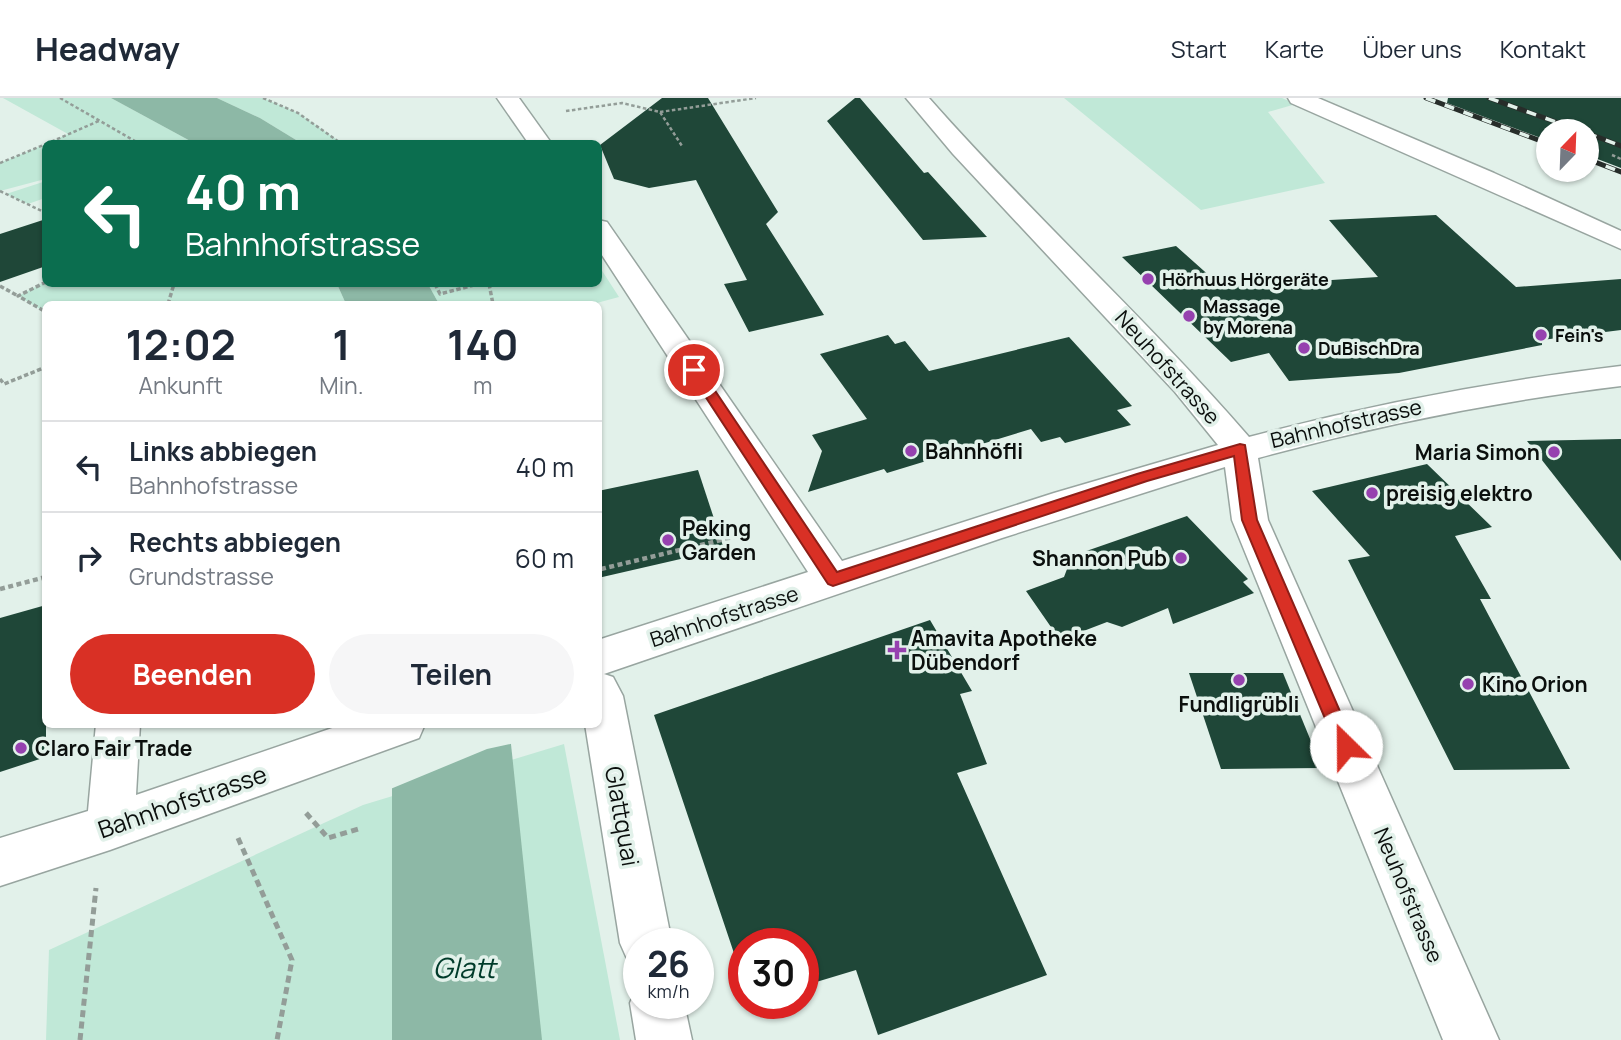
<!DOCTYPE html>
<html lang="de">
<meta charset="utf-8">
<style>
:root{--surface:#fff;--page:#f6f6f7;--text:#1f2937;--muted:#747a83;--line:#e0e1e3;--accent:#d93025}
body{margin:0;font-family:Manrope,sans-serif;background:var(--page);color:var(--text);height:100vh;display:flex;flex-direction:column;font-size:26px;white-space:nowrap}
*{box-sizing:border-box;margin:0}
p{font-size:23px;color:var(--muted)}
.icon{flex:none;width:38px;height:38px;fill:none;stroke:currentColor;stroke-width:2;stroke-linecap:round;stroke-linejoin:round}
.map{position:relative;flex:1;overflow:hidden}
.panel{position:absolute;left:42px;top:203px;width:560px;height:427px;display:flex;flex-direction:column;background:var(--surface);border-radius:10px;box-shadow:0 2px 5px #0004}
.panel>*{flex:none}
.hud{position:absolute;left:42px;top:42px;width:560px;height:147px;border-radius:10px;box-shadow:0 2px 5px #0004;background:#0b6e4f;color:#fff;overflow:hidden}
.needle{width:46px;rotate:23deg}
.fabs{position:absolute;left:1536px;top:21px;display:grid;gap:14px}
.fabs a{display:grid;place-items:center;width:63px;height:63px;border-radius:50%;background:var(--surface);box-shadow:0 2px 5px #0004;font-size:35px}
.speed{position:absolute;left:623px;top:830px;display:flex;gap:14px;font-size:35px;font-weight:700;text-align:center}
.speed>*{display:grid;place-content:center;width:91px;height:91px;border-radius:50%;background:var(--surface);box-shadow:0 2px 5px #0004;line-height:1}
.speed small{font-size:18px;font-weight:400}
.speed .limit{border:10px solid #d22;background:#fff;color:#111}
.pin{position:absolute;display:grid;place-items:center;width:60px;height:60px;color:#fff;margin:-30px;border:4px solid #fff;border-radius:50%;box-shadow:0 2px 7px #0007}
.me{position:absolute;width:77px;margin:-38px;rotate:337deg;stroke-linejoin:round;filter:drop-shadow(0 0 5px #0008)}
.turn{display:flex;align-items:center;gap:24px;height:147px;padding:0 28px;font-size:32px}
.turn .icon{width:91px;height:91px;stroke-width:2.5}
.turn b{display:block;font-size:49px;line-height:60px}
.eta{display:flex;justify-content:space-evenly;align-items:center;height:119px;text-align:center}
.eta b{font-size:42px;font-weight:700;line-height:49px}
.action{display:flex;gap:14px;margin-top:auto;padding:14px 28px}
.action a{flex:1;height:80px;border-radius:42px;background:var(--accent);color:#fff;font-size:28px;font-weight:700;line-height:80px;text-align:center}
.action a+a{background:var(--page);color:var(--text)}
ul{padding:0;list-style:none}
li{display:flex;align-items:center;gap:21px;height:91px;padding:0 28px;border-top:2px solid var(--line)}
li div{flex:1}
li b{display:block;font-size:26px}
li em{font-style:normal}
header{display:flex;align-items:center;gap:42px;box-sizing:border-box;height:98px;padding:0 35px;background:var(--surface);border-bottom:2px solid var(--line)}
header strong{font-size:33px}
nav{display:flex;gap:38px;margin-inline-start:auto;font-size:24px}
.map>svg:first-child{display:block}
</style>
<header>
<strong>Headway</strong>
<nav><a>Start</a><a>Karte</a><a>Über uns</a><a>Kontakt</a></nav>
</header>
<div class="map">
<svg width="1621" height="942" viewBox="0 0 1621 942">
<rect width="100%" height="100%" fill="#e2f1ea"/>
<g fill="#c0e8d7">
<path d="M3 0H111L194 45 46 46 68 36Z"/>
<path d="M217 0H263L298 15 342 45H301L260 20Z"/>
<path d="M1064 0H1282L1296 6 1268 14 1325 85 1201 112Z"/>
<path d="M46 46 45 81 0 93V65Z"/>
<path d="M43 84 45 100 28 106 6 96Z"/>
<path d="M599 168 619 199 593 206H439L428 186H598Z"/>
<path d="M45 184 337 186 346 206H46L45 214 18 198Z"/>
<path d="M564 646 620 942H46L49 852 363 707Z"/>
</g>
<g fill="#8db8a6">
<path d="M111 0H217L260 20 301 45H194Z"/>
<path d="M337 186H428L439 206H346Z"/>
<path d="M392 627H509L542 942H392Z"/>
</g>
<path fill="#e2f1ea" d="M388 626H512L515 645 487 651 388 692Z"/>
<g fill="#1f4738">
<path d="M662 0H708L778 114 766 126 824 217 749 234 724 186 747 182 696 82 649 90 614 81 600 47Z"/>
<path d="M855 0H860L924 75 928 74 987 139 923 142 827 23Z"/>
<path d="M1448 0H1621V70L1587 57V33H1549V43L1447 5Z"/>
<path d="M1436 117 1516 189 1621 181V232L1542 242V247L1399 275 1289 283 1269 255 1231 264 1122 159 1176 148 1222 189 1378 179 1329 122Z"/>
<path d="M46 121V168L0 184V136Z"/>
<path d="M888 237 895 246 905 243 929 273 1069 239 1132 308 1117 312 1131 327 1065 345 1060 339 1041 344 1031 331 887 375 884 371 808 394 822 353 812 337 867 321 820 256Z"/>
<path d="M1621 341V463L1527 343Z"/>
<path d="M1427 366 1492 429 1455 438 1491 501H1480L1570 671 1454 672 1348 462 1370 458 1312 393Z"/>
<path d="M698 372 724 451 598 480V393Z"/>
<path d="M1187 418 1248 481 1243 484 1254 495 1173 526 1168 510 1122 529 1107 524 1060 542 1026 493 1064 479 1072 458Z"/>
<path d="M46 507V659L0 674V520Z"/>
<path d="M930 522 972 593 960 596 987 666 957 675 1047 877 878 937 856 872 803 888V845H744V885L654 617Z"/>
<path d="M1189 575H1283L1322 670 1221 671Z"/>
</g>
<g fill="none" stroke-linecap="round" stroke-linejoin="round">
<defs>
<g id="minor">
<path d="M497 0H519L552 46H529Z"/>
<path d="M906 0H929C1032 117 1147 221 1249 339 1372 306 1495 283 1621 268V288C1498 303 1378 327 1258 360L1268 422 1499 942H1443L1232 422 1225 369 1002 440 604 576 613 579 623 598 672 845H639V868L628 863 620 845 585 626H598V542L808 474 598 151V122L607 124 842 463 1054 395 1218 347 1175 294 953 56Z"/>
<path d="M1288 0H1318L1494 75 1621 133V151L1291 5Z"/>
<path d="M96 626H140L136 697 344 626H425L419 640 110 752 0 788V740L88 713Z"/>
<path d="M638 886 639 905H684L692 942H636L630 905Z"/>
</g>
</defs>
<use href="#minor" stroke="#98a5a0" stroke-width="3"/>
<g stroke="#939d98" stroke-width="2.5" stroke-dasharray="3.5 2.5" stroke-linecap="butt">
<path d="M60 0 140 46"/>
<path d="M263 0 298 15 342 46"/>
<path d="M566 13 622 5 660 14 682 48"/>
<path d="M660 14 756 0"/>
<path d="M46 46 101 22"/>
<path d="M1612 57 1621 61"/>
<path d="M0 65 46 46"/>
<path d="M0 93 46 115"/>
</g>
<g stroke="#939d98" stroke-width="3.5" stroke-dasharray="4.5 2.5" stroke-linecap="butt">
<path d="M46 184 18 198 46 214"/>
<path d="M435 186 440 196 478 186"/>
<path d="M489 186 493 206"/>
<path d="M0 188 18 198"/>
<path d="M168 206 174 186"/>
<path d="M0 281 4 286 46 269"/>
</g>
<g stroke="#939d98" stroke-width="4.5" stroke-dasharray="5 3.5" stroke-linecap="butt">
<path d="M601 471 746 436"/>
<path d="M0 491 46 479"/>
</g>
<g stroke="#939d98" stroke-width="5" stroke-dasharray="7 4.5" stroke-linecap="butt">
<path d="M306 715 328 740 362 730"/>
<path d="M238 740 292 862 277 942"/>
<path d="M80 942 96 790"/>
</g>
<use href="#minor" fill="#fff" fill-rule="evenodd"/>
<defs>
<g id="rail">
<path d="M1426 0 1549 46"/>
<path d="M1489 0 1581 33"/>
<path d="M1587 35 1621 48"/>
<path d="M1587 61 1621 74"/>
</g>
</defs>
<use href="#rail" stroke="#272d2a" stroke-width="5"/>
<use href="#rail" stroke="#e2f1ea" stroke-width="3.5" stroke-dasharray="10" stroke-linecap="butt"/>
</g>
<path fill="#d93025" stroke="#8d1f18" stroke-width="2" d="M694 268 699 269 837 474 1137 376 1240 346 1245 347 1257 422 1355 648 1352 654 1346 656 1339 654 1242 422 1234 358 1147 383 833 488 828 486 688 272Z"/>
<g fill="#9641af" stroke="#e2f1ea" stroke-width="2.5">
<circle cx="1148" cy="181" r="7"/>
<circle cx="1189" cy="218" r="7"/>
<circle cx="1541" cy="237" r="7"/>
<circle cx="1304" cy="250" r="7"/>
<circle cx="911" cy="353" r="7"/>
<circle cx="1554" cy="354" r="7"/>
<circle cx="1372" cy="395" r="7"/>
<circle cx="668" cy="442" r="7"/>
<circle cx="1181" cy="460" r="7"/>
<path d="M893.5 541.5h7v7h7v7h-7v7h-7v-7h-7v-7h7z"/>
<circle cx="1239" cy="582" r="7"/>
<circle cx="1468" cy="586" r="7"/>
<circle cx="21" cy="650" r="7"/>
</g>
<g text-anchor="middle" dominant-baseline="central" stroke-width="7" stroke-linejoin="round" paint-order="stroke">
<g font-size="18" font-weight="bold" fill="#0b0f0d" stroke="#e2f1ea" text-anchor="start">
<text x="1162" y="181">Hörhuus Hörgeräte</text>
<text x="1203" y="208">Massage<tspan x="1203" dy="21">by Morena</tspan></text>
<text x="1555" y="237">Fein's</text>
<text x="1318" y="250">DuBischDra</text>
</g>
<g font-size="21" fill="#0b0f0d" stroke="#e2f1ea">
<text transform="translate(1168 269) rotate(48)">Neuhofstrasse</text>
<text transform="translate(1346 325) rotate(-13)">Bahnhofstrasse</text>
<text transform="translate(724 518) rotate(-18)">Bahnhofstrasse</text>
<text transform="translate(1409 797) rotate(67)">Neuhofstrasse</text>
</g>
<g font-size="21" font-weight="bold" fill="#0b0f0d" stroke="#e2f1ea" text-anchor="start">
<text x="925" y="353">Bahnhöfli</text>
<text x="1540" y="354" text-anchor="end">Maria Simon</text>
<text x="1386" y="395">preisig elektro</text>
<text x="682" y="430">Peking<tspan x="682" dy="24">Garden</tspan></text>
<text x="1167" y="460" text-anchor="end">Shannon Pub</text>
<text x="911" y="540">Amavita Apotheke<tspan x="911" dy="24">Dübendorf</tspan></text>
<text x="1482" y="586">Kino Orion</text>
<text x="1239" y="606" text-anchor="middle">Fundligrübli</text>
<text x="35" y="650">Claro Fair Trade</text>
</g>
<g font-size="24" fill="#0b0f0d" stroke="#e2f1ea">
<text transform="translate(182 703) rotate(-19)">Bahnhofstrasse</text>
<text transform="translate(623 718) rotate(80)">Glattquai</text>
</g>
<g font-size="28" font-style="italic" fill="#003b2a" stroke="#e2f1ea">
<text x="464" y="869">Glatt</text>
</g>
</g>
</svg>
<div class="fabs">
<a><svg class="needle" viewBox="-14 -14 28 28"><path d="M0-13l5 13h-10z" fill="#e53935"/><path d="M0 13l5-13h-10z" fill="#747a83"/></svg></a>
</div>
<div class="speed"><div>26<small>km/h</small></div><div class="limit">30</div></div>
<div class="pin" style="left:694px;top:272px;background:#d93025"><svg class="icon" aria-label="arrive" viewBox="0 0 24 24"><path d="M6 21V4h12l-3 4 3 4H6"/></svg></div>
<svg class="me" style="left:1346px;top:648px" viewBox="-20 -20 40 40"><circle r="19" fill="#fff"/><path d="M0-13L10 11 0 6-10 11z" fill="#d93025"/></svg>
<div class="hud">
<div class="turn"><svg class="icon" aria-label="left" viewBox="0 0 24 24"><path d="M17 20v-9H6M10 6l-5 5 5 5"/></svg><div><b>40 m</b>Bahnhofstrasse</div></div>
</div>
<section class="panel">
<div class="eta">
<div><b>12:02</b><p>Ankunft</p></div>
<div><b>1</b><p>Min.</p></div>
<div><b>140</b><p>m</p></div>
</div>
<ul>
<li><svg class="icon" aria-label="left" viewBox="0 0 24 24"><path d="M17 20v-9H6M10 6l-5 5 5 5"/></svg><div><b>Links abbiegen</b><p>Bahnhofstrasse</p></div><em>40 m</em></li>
<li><svg class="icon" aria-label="right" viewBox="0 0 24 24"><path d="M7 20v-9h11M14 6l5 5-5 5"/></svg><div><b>Rechts abbiegen</b><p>Grundstrasse</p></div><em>60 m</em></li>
</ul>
<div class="action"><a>Beenden</a><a>Teilen</a></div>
</section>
</div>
